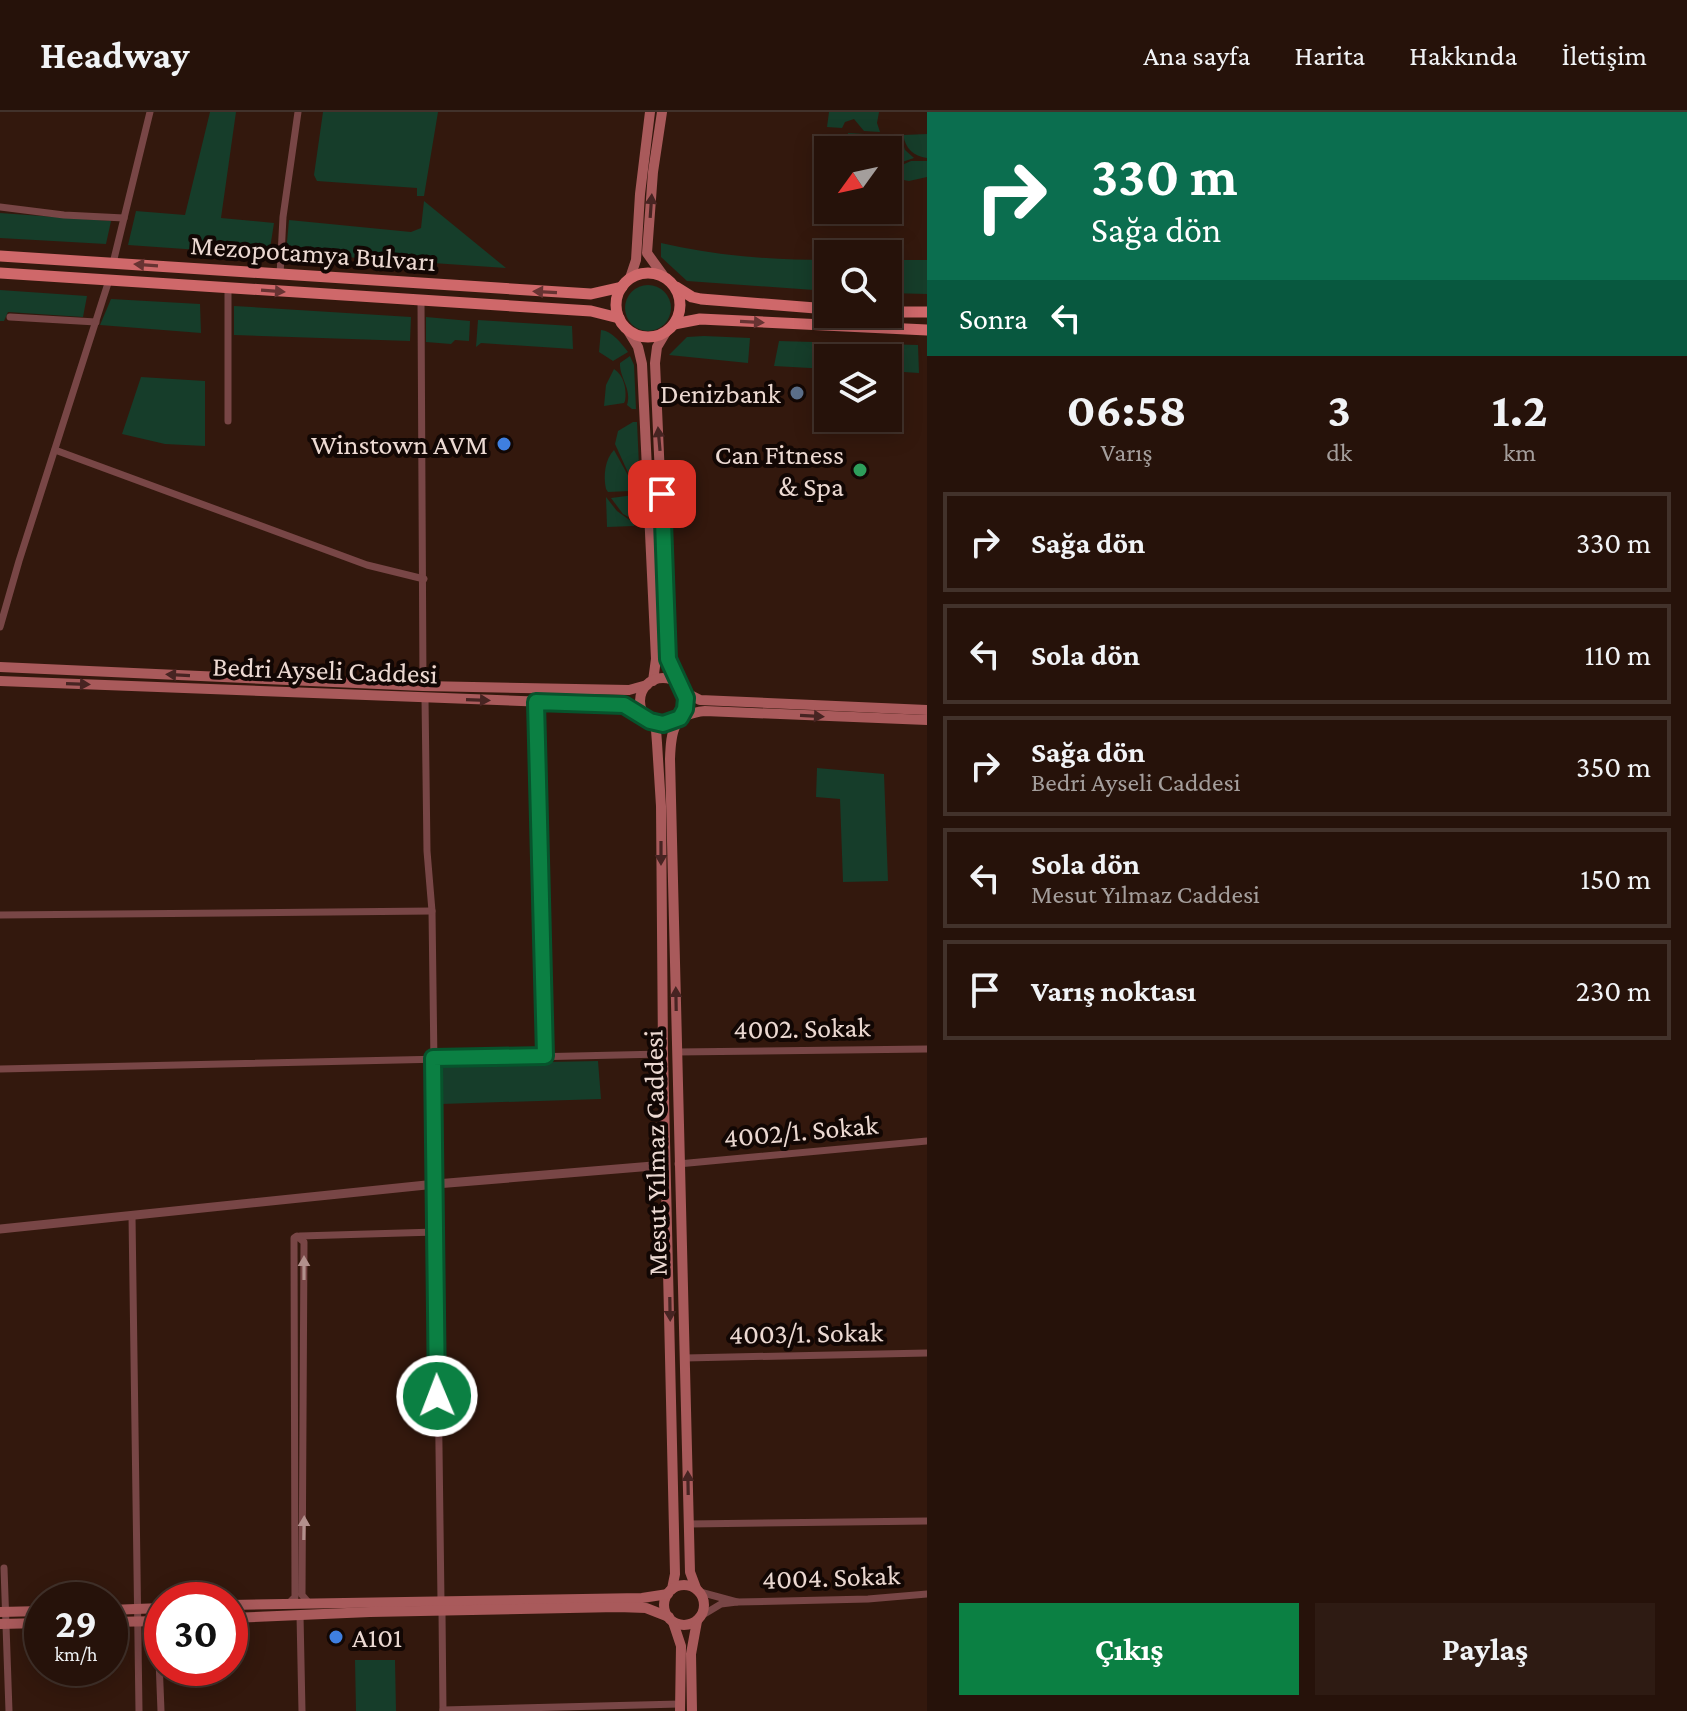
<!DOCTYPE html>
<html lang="tr">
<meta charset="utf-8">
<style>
:root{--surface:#26120a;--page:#2e1b13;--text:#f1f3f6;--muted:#a49e9c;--line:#42322b;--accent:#0b8043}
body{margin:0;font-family:"Crimson Pro",serif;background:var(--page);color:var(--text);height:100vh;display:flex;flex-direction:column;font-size:30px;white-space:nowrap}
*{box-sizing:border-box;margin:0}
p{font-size:26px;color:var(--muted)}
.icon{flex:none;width:44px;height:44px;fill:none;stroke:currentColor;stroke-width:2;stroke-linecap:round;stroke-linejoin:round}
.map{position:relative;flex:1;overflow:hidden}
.details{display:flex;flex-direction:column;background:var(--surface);width:760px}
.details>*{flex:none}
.banner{background:#0b6e4f;color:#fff;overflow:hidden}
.needle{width:52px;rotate:237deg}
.controls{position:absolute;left:814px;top:24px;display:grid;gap:16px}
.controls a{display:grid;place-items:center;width:88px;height:88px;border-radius:0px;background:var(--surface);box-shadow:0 4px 20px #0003,0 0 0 2px var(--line);font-size:40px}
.speed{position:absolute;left:24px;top:1470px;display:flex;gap:16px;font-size:40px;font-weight:700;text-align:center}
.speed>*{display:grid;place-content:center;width:104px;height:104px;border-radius:50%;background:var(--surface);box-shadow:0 4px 20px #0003,0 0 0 2px var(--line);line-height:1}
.speed small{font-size:20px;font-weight:400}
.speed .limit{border:12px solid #d22;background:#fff;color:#111}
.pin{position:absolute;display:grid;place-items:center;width:68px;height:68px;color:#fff;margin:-34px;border-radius:16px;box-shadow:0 4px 12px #0006}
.me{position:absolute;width:88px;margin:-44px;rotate:359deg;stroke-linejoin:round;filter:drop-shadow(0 0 6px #0008)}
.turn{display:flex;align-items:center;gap:28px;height:168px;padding:0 32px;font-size:36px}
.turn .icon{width:104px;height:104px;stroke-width:2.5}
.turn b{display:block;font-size:56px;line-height:68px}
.then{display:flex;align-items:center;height:76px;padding:0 32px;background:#0003;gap:16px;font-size:30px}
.eta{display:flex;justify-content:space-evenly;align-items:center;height:136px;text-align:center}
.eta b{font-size:48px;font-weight:700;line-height:56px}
.button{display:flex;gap:16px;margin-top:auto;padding:16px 32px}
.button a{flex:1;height:92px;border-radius:0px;background:var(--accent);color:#fff;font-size:32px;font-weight:700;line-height:92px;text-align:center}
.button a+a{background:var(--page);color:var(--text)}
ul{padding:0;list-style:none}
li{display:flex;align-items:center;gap:24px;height:100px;margin:0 16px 12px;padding:0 16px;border:4px solid var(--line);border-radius:0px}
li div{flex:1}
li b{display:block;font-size:30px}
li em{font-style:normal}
header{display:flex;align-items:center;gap:48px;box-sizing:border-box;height:112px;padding:0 40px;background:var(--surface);border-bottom:2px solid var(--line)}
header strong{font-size:38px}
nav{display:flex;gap:44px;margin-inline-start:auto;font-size:28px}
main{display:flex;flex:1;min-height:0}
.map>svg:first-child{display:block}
</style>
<header>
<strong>Headway</strong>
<nav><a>Ana sayfa</a><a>Harita</a><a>Hakkında</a><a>İletişim</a></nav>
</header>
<main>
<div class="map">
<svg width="927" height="1599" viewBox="0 0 927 1599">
<rect width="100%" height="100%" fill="#33180d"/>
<g fill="#163d2a">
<path d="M210 0H236L221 106 274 111 269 143 128 133 136 99 185 103Z"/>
<path d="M323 0H438L424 84H417V76L317 69 314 63Z"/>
<path d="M829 0H879L877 11 880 20 864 19 854 7 845 10 842 16 827 15Z"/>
<path d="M848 21 881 23 879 38 847 34Z"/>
<path d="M900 22 905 38 914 46 896 52 888 57V38H882L883 23Z"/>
<path d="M927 22V46C913 44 906 37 903 23Z"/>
<path d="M911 49H927V65L909 69 888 65 893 57Z"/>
<path d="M424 89 506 156 286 141 289 108 411 120 421 116Z"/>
<path d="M0 101 111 109 106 132 0 126Z"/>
<path d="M661 131C717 144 771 148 828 148V179L687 169 661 145Z"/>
<path d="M888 148H927V182L888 181Z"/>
<circle cx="648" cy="196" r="23"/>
<path d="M0 178 87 184 83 205 8 200 4 209H0Z"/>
<path d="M111 187 200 192 201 221 100 213Z"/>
<path d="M234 194 411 205 410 229 234 223Z"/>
<path d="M426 205 470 209 469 229 455 228 451 232 426 230Z"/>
<path d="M478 208 572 214 573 237 481 231 476 235Z"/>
<path d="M601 218C612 219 621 231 628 240L613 249 599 240Z"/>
<path d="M704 224 750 226 748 251 669 243 687 225Z"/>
<path d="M779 229 918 233 919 261 888 259V246H828V257L774 254Z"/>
<path d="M630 244 634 253 636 297H632L627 293C632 277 619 265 620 251Z"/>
<path d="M614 257C624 263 627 278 625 289L624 291 604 294 606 273Z"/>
<path d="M141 265 205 269V334L165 332 122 322Z"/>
<path d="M633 310H637L640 376 636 378 615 332 618 319Z"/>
<path d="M614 338 630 367V379L608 380 606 377C603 364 605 347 614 338Z"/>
<path d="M634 383 639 401 636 409 623 402 611 386Z"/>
<path d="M606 385 617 399 635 412 634 414 607 415Z"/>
<path d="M817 656 884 662 888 769 843 770 840 687 816 685Z"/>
<path d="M598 949 601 987 441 992 440 954 444 952Z"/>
<path d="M355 1548H395L396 1599H356Z"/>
</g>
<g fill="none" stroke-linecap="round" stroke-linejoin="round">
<g stroke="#784646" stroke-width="7">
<path d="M0 95 64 103 124 106"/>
<path d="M113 151 150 0"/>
<path d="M280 163 283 105 298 0"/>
<path d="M421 189 423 574"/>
<path d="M10 205 96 210"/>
<path d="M228 309V176"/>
<path d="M55 338 367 453 424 467"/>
<path d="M0 515 19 449 109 168"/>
<path d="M425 586 427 739 432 799 441 1489"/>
<path d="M536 590 545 944"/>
<path d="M0 803 432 799"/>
<path d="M677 940 927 937"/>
<path d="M0 957 663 942"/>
<path d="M678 1052 927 1029"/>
<path d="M132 1104 139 1599"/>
<path d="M300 1124 436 1120"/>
<path d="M685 1246 927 1241"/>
<path d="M689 1412 927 1409"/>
<path d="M4 1456 9 1599"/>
<path d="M700 1480 737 1490 721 1492 701 1504"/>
<path d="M737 1490 868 1487 927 1482"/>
<path d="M289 1491 295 1485 294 1126 297 1124 304 1130 302 1483 309 1491"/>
<path d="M157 1497 161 1599"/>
<path d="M442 1500 443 1599"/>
<path d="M300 1503 302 1599"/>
<path d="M443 1598 680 1592"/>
</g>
<path stroke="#784646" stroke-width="9" d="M0 1117 436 1072 665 1053"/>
<g stroke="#a95a5b" stroke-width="10">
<path d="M662 0 653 60 647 141 665 166"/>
<path d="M630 166 636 148 640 82 650 0"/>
<path d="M627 217 638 235 642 252 656 547 653 569"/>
<path d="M666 220 657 235 655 251 668 547 677 571"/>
<path d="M0 555 423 574 629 578 647 573"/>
<circle cx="663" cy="589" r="23"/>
<path d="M0 569 624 593 645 604"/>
<path d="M684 580 700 588 927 598"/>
<path d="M650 609 656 618 657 631 661 694 663 942 675 1462 672 1477"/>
<circle cx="684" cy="1493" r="20"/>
<path d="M696 1476 690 1460 670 647C671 618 673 602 705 599L927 608"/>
<path d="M230 1493 642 1486 668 1482"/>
<path d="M110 1498 162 1496"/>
<path d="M0 1500 42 1499"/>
<path d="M230 1506 370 1500 618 1495 646 1496 669 1505"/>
<path d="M110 1510 162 1509"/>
<path d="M673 1510 681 1534 680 1599"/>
<path d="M0 1512 42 1511"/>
<path d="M692 1599 691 1542 697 1509"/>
</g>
<g stroke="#cf686a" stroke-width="11">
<path d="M0 144 591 182 622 175"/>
<circle cx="648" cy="193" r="32"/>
<path d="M0 161 591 199 619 206"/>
<path d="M676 175 692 185 701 187 828 197"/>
<path d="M888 200H927"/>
<path d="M674 212 700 207 927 218"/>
</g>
</g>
<defs><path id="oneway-solid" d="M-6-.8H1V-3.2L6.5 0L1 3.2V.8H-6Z" transform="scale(2)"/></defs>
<g fill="#472422">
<use href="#oneway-solid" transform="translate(651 94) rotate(-86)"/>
<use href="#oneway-solid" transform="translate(659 327) rotate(-95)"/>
<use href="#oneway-solid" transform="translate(178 563) rotate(-177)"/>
<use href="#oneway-solid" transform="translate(78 572) rotate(2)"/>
<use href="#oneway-solid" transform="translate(478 588) rotate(2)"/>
<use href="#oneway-solid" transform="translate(812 604) rotate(3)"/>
<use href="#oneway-solid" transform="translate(661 741) rotate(90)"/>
<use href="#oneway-solid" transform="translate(676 887) rotate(-91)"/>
<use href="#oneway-solid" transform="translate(670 1197) rotate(89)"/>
<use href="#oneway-solid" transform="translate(688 1371) rotate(-91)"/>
</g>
<g fill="#673332">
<use href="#oneway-solid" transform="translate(146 153) rotate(-176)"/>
<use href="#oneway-solid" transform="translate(273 179) rotate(4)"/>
<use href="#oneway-solid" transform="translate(545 180) rotate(-177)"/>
<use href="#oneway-solid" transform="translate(752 210) rotate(3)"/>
</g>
<g fill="#b2908c">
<use href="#oneway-solid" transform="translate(304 1156) rotate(-90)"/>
<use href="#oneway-solid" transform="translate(304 1416) rotate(-89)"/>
</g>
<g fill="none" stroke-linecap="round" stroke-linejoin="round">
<defs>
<path id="route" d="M437 1284 433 946 545 944 536 590 624 593 650 609 663 612 680 606 685 597 686 586 668 547 662 382"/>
</defs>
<use href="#route" stroke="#07532c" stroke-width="20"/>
<use href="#route" stroke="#0b8043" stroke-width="14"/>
</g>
<circle fill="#5c6f8a" stroke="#120704" stroke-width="3" cx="797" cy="281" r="8"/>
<g fill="#3f7fe0" stroke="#120704" stroke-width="3">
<circle cx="504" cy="332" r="8"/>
<circle cx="336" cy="1525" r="8"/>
</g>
<circle fill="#2e9e5b" stroke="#120704" stroke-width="3" cx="860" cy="358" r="8"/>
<g text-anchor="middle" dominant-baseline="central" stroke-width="8" stroke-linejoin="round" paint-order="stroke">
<g font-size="28" fill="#ecd9d2" stroke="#120704">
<text transform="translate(313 141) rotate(4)">Mezopotamya Bulvarı</text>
<text transform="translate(325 558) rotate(2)">Bedri Ayseli Caddesi</text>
<text transform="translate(802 916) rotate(-1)">4002. Sokak</text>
<text transform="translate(801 1019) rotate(-5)">4002/1. Sokak</text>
<text transform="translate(655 1041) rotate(-91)">Mesut Yılmaz Caddesi</text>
<text transform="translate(806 1221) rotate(-1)">4003/1. Sokak</text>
<text transform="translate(831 1465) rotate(-2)">4004. Sokak</text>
</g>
<g font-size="28" fill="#ecd9d2" stroke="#120704" text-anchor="end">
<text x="781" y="281">Denizbank</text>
<text x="488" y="332">Winstown AVM</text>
<text x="844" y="342">Can Fitness<tspan x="844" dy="32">&amp; Spa</tspan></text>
<text x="352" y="1525" text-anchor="start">A101</text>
</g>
</g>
</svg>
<div class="controls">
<a><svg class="needle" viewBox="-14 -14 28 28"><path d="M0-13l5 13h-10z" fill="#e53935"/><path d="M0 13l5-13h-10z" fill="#a49e9c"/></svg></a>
<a><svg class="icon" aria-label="search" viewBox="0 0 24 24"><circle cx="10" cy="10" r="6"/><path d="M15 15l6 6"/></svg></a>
<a><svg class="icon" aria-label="layers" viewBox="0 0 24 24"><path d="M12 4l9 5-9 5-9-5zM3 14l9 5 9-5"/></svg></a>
</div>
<div class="speed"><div>29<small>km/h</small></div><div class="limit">30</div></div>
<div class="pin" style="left:662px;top:382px;background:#d93025"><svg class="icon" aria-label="arrive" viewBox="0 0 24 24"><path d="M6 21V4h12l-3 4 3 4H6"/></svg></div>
<svg class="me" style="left:437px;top:1284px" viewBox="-20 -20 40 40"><circle r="17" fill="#0b8043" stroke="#fff" stroke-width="3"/><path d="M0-11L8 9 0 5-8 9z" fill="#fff"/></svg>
</div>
<section class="details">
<div class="banner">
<div class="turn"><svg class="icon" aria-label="right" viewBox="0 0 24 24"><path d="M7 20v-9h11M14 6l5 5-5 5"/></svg><div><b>330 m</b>Sağa dön</div></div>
<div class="then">Sonra<svg class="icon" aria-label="left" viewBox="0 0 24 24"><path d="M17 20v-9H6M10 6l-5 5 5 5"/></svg></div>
</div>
<div class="eta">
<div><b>06:58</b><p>Varış</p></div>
<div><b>3</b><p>dk</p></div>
<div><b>1.2</b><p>km</p></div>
</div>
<ul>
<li><svg class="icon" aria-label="right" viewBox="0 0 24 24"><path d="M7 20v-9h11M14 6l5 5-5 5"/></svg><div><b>Sağa dön</b></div><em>330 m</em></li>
<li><svg class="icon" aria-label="left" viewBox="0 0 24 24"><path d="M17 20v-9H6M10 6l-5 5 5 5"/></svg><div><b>Sola dön</b></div><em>110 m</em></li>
<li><svg class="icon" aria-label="right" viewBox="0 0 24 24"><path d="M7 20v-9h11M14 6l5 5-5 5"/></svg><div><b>Sağa dön</b><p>Bedri Ayseli Caddesi</p></div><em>350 m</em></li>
<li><svg class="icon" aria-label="left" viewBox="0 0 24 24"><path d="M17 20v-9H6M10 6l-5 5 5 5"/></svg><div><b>Sola dön</b><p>Mesut Yılmaz Caddesi</p></div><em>150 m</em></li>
<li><svg class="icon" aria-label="arrive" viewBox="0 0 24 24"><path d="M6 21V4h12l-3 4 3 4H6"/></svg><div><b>Varış noktası</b></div><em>230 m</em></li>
</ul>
<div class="button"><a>Çıkış</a><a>Paylaş</a></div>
</section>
</main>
